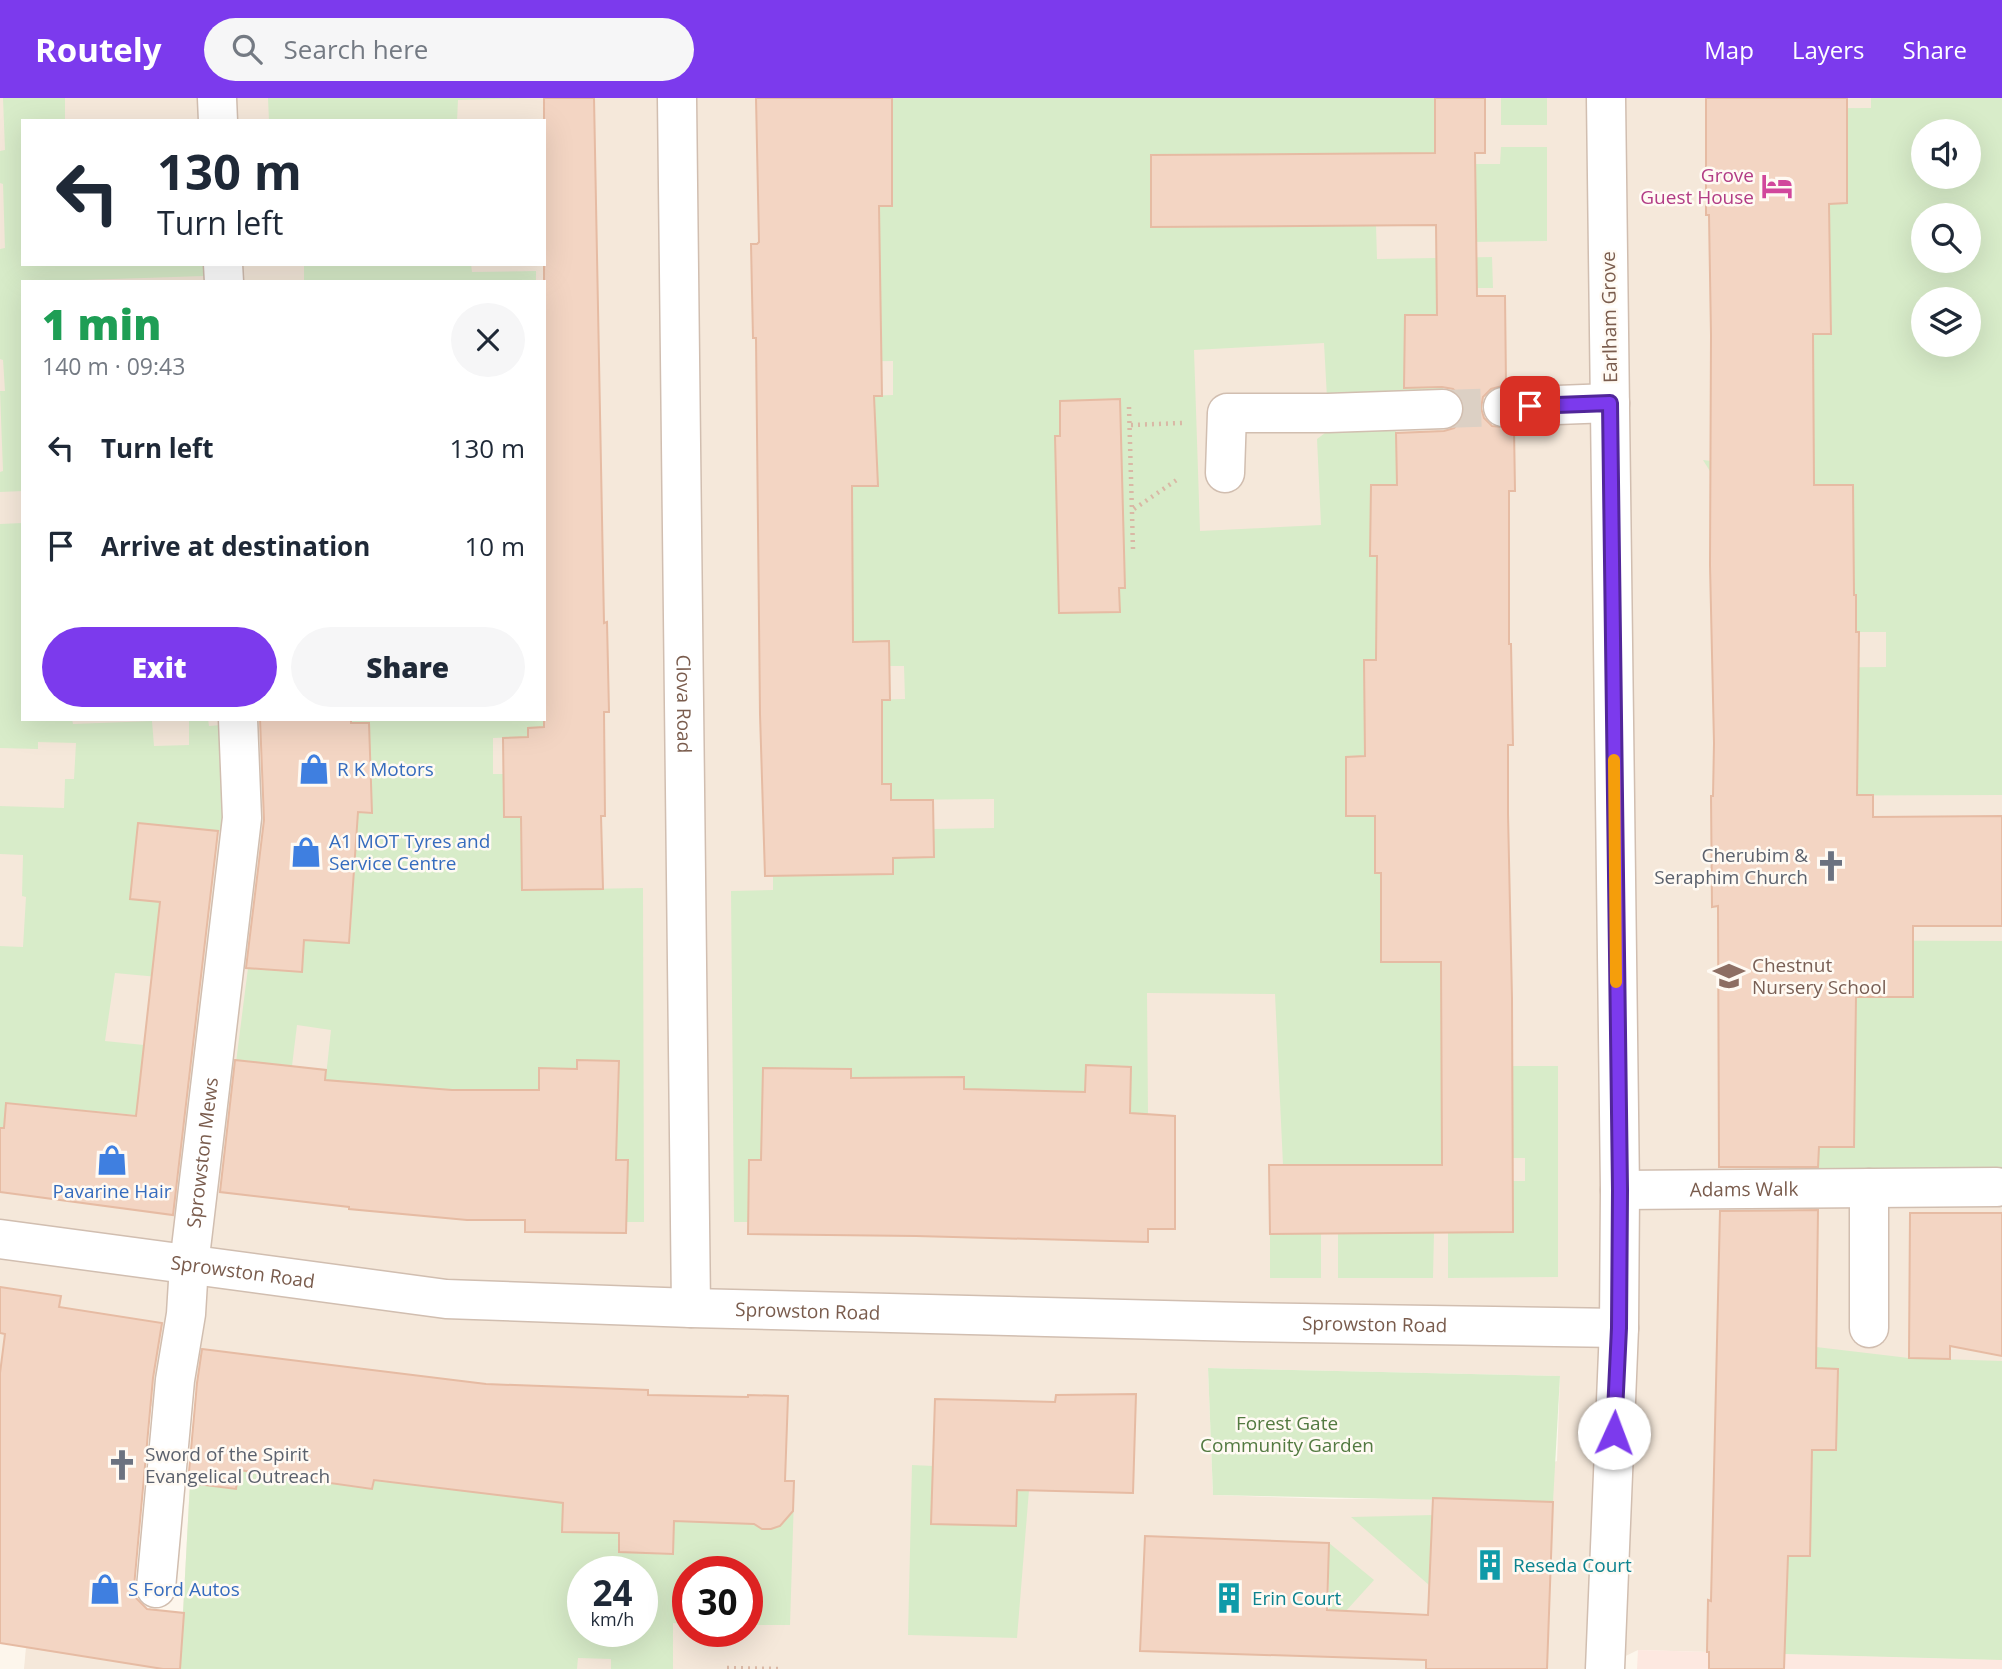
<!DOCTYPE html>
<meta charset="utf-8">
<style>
:root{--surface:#fff;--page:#f6f6f7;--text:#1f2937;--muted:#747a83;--accent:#7c3aed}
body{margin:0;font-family:"Open Sans",sans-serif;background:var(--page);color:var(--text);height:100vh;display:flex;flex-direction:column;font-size:26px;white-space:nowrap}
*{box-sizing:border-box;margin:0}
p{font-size:23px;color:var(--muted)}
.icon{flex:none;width:38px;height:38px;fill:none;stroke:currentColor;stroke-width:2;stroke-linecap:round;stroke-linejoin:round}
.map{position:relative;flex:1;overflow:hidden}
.panel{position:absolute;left:21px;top:182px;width:525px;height:441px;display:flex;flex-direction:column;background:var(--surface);border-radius:0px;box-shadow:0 7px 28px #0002}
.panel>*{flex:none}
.top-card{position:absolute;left:21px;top:21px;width:525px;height:147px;border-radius:0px;box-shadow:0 7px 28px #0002;background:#fff;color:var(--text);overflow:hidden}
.fabs{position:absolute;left:1911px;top:21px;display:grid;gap:14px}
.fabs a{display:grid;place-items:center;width:70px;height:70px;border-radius:50%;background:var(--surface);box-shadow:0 7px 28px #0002;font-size:35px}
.speed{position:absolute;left:567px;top:1458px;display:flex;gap:14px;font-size:35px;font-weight:700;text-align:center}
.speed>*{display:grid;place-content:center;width:91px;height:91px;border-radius:50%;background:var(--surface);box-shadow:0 7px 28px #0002;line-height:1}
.speed small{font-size:18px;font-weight:400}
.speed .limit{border:10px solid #d22;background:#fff;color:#111}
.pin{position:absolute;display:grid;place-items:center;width:60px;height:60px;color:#fff;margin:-30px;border-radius:14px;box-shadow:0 4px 10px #0006}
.me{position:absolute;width:77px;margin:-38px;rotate:2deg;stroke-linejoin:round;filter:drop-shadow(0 0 5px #0008)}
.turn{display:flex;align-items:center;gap:24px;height:147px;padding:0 21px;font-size:32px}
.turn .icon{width:91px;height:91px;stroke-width:2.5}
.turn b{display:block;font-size:49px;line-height:60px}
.round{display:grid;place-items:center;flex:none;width:74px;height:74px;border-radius:37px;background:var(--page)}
.overview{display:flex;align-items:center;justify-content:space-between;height:119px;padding:0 21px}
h1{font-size:42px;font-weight:800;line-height:52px;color:#1e9e55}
.button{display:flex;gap:14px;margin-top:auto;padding:14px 21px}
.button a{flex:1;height:80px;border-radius:42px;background:var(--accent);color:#fff;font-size:28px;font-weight:800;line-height:80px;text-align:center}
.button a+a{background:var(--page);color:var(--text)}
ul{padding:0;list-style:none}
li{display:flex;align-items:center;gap:21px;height:98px;padding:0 21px}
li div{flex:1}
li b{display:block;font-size:26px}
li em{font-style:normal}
header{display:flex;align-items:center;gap:42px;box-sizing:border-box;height:98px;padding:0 35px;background:var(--accent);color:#fff}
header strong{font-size:33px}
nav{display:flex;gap:38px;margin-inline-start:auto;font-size:24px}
.search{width:490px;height:63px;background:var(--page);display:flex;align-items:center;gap:18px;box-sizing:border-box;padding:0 24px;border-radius:38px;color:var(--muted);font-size:26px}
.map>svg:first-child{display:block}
</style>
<header>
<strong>Routely</strong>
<div class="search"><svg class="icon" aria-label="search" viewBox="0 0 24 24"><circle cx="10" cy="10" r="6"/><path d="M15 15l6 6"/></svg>Search here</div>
<nav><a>Map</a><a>Layers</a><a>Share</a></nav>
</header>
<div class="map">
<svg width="2002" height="1571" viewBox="0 0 2002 1571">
<rect width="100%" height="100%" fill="#fdf6ec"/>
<g fill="#f5e8da" fill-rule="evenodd">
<path d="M0 0H2002V1562L1638 1552 1599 1571H180L190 1385 200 1290 166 1304 75 1331 0 1320ZM23 23H544V166H23ZM1923 33H1969V79H1923ZM1923 117H1969V163H1923ZM23 184H544V621H23ZM1923 201H1969V247H1923ZM1208 1270 1560 1278 1557 1363 1448 1400 1334 1401 1213 1397ZM583 1474H642V1533H583ZM688 1474H747V1533H688Z"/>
<path d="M26 1549 163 1571H24Z"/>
</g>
<path fill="#fde8e0" d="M1638 1552 2002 1562V1571H1637Z"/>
<g fill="#d8ecc9" fill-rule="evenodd">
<path d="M3 0H65V23H23V166H204V178L23 184V393L0 394V374L3 373 0 293H5L3 262 0 261V151L5 150 3 86 0 85V53L5 52Z"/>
<path d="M268 0H532L458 2 457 23H269Z"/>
<path d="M896 0H1435L1476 55 1151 58V129L1376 127 1377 161 1492 159 1493 190H1477L1476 198H1437V217L1405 218V271L1438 289H1443L1442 297 1327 300 1324 245 1194 252 1200 433 1321 427 1317 341 1329 332 1396 326 1397 387 1371 388 1370 458H1432L1376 510V543L1436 561 1364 562 1436 658 1346 659V718L1435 717V737H1375V775H1444L1381 802V864H1442V1067H1283L1275 896 1147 895 1148 1017 1128 1053 1131 969 1086 967 1083 1052H1036L1037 993 988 991 987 1026 964 1138V979L851 980 850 971 763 970 761 1062 749 1063 748 1124H734L731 793 773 792V778L893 776V760L933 731 994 730V701L891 702V686L772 688 828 603 905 601 904 568H889L827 545 826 481 853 480 852 407 828 389 878 387 766 301 893 297V263L824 264 828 192 880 191V141L759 144 862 108 892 107 891 82 825 32 756 34V26L818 24V3Z"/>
<rect x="1501" y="0" width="46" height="27"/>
<path d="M1871 0H2002V697L1716 698 1780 570 1886 569V534H1856V498H1780L1853 455V387H1780L1713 378 1703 362 1735 366 1813 260H1711L1712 237 1832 236 1831 212H1786L1777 106 1847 105 1711 11 1871 10ZM1923 33H1969V79H1923ZM1923 117H1969V163H1923ZM1923 201H1969V247H1923Z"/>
<path d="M1501 49H1547V143L1469 144 1476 126 1475 66H1500Z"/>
<path d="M304 166H471L472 174 536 173V184H304Z"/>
<path d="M23 425V621H72L73 626 152 623 154 648 189 647V621H208L209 628 221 627 225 734 138 726 130 801 177 806 169 880 115 875 105 943 144 947 137 1017 6 1005 4 1030H0V848L23 849 26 799 22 798 23 757 0 756V708L64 710 65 681H74L76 645 38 644V651L0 650V426Z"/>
<path d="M604 614V628L529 630 528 639 493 640V676H503L505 719 585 718 522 792 643 790 644 1124H626L628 1062H617L618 963 578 962 577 971H539L537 1057 519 992H487L486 1030 438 991 382 986 380 1010 320 1033 331 932 297 927 292 968 224 1090H220L248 870 302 874 304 842 350 845 358 714 371 715 369 625H342V621H544Z"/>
<path d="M1719 842 2002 843V1079L1789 1074 1788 1050 1854 1049 1855 991 1786 932 1856 931V899H1913V848Z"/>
<path d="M1512 968H1558V1179L1448 1180V1134H1513V1083H1525V1060H1513Z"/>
<path d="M1321 1135V1180H1270V1136Z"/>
<path d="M1338 1135H1434L1433 1180H1338Z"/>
<path d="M1816 1249 1909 1260 2002 1263V1562L1784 1556 1781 1458H1810L1811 1390 1714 1389 1713 1370 1783 1371V1352H1836L1837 1271 1812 1270Z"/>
<path d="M1208 1270 1560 1278 1553 1404 1213 1397Z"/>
<path d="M1020 1319 1029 1392 1017 1540 908 1537 912 1367 933 1368 932 1426 1016 1428Z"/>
<path d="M240 1365 308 1382 372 1391 374 1381 563 1398 562 1434 609 1435 620 1382 619 1454 673 1456 676 1368 707 1370 705 1424 754 1426 762 1431H771L780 1428 787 1420 785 1399H794L790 1527H747V1474H688V1526L673 1525V1571H611V1561L578 1560 577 1571H180L190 1385 236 1391ZM583 1474H642V1533H583Z"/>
<path d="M1433 1417 1429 1487 1351 1419Z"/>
<path d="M1329 1445 1374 1482 1345 1514 1329 1512Z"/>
</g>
<g fill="#f3d5c3" stroke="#e6bba3" stroke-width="2">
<path d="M544 0H594L604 525 607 524 609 614H604L605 718H601L603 791 522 792 521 719H504L503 640 528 639V630L544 629Z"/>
<path d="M756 0H892V108H879L882 298H874L878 388H852L853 544 889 543 890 602H882V686H891V702H933L934 759 893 760V776L765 778 760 616 756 240H753L752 194 751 146H757L759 144Z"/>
<path d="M1435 0H1485V55H1475L1477 198H1505L1506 287 1491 291 1483 299 1481 310 1484 320 1492 328 1514 330 1515 393H1509V546H1511L1513 647H1508V716L1512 900 1513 1134 1270 1136 1269 1067H1442L1441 864H1381V775H1375V718H1346V659L1365 658 1364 562H1376L1377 458H1370L1371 387H1397L1396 335 1444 333 1454 330 1462 322 1465 310 1461 299 1453 291 1442 289 1404 290 1405 217H1437L1436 127 1151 129V57L1435 55Z"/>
<path d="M1706 0H1847V105L1829 106 1831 236H1813L1814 387H1853L1854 497H1856V534H1859L1857 697H1873V719L2002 718V828H1913V899H1856L1854 1049H1819L1818 1069H1719L1718 808 1712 809 1711 698H1713L1714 645 1710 467 1711 237 1709 117H1706Z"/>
<path d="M1120 301 1125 490H1119L1120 514 1059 515 1055 338H1060V303Z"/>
<path d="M260 621H351V625H369L372 715 358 714 349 845 304 842 302 874 246 870 264 722Z"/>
<path d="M138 725 218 733 173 1117 0 1094V1030H4L6 1005 136 1018 160 804 130 801Z"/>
<path d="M235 962 326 972 325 982 452 992H539V970L577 971V962L619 963 616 1062H628L626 1135 525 1134V1122H467L349 1111V1109L220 1094Z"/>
<path d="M1086 967 1131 969 1130 1015 1175 1018V1131H1148V1144L916 1138 748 1136 749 1062H761L763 970 851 971V980L964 979V991L1085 994Z"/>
<path d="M1818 1112 1816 1270 1838 1271 1836 1352H1812L1810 1458H1788L1784 1571H1709V1554H1707L1708 1502 1711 1503 1720 1113Z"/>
<path d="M1910 1115H2002V1258L1950 1248V1261L1909 1260Z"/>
<path d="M0 1189 61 1198 59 1209 162 1225 153 1280 134 1489 136 1500 147 1511 184 1515 180 1571H163L0 1545V1275L5 1236 0 1235Z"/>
<path d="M202 1251 486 1286 648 1292V1297L748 1299V1297L788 1298 785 1383H794L793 1413 780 1428 771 1431H762L754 1426 674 1423 673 1456 619 1454V1435L562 1434 563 1405 374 1382 372 1391 239 1372 236 1391 188 1385 197 1285Z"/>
<path d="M1136 1296 1133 1395 1017 1392 1016 1428 931 1426 935 1301 1055 1304 1056 1297Z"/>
<path d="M1433 1400 1553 1404 1547 1571H1426V1562L1140 1553 1145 1438 1329 1445 1327 1512 1428 1517Z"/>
</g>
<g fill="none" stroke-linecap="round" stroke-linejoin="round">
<path stroke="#dcd0c4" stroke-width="38" stroke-dasharray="38 19" stroke-linecap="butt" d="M1443 311 1503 309"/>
<defs>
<g id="minor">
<path d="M217 0 218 23"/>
<path id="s1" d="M677 0 691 1210"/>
<path d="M223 166 224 184"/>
<path d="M1503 309 1610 305"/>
<path d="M1225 375 1227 315H1328L1443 311"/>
<path id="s2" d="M1620 1092 1997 1089"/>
<path id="s3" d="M0 1141 446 1201 691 1210 1243 1224 1619 1230"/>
<path d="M1869 1230V1090"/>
<path id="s4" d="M156 1490 175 1282 186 1216 189 1167 242 720 238 621"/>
<path d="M1605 1571 1619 1230 1620 1092 1606 0"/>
</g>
</defs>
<use href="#minor" stroke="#d1beb0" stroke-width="41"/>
<g stroke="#d9b8a5" stroke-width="4.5" stroke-dasharray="2 5" stroke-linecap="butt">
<path d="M1129 309 1133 451"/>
<path d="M1131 327 1182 325"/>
<path d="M1134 411 1178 381"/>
<path d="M727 1570 778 1571"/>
</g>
<use href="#minor" stroke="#fff" stroke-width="38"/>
</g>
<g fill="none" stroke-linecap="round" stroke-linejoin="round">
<defs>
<path id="route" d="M1530 308 1610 305 1620 1092 1619 1230 1614 1335"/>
</defs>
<use href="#route" stroke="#51269a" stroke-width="18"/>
<use href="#route" stroke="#7c3aed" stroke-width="12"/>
<path stroke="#f59e0b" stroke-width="12" d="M1614 662 1616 884"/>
</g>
<defs>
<symbol id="hotel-bare" viewBox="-9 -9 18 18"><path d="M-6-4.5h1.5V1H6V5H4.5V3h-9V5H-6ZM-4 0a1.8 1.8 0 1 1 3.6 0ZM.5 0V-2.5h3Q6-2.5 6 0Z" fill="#d1479c" stroke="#fffaf3" stroke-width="2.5" paint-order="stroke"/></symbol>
<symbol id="shop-bare" viewBox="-9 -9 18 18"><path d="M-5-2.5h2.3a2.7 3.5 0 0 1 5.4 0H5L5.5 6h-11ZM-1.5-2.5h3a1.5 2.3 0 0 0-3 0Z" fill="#3f7fe0" stroke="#fffaf3" stroke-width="2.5" paint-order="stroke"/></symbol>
<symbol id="church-bare" viewBox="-9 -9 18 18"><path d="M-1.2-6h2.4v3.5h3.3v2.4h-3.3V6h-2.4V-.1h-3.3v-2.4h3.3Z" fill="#6b7280" stroke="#fffaf3" stroke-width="2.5" paint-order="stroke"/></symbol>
<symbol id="school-bare" viewBox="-9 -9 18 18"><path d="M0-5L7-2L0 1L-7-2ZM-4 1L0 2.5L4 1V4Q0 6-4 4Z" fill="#8d6e63" stroke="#fffaf3" stroke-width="2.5" paint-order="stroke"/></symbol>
<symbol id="building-bare" viewBox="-9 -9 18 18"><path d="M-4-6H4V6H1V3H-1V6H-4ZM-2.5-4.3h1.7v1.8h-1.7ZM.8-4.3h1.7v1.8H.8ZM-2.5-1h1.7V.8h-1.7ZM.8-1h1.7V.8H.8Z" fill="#0f9aa8" stroke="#fffaf3" stroke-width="2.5" paint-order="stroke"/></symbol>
</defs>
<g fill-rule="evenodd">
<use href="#hotel-bare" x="1755" y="66" width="44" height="44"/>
<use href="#shop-bare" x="292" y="649" width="44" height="44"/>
<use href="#shop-bare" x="284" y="732" width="44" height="44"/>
<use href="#church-bare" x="1809" y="746" width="44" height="44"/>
<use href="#school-bare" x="1707" y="856" width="44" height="44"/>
<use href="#shop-bare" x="90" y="1040" width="44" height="44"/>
<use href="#church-bare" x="100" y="1345" width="44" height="44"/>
<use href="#building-bare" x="1468" y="1445" width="44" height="44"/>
<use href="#shop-bare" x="83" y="1469" width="44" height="44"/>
<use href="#building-bare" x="1207" y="1478" width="44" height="44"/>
</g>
<g text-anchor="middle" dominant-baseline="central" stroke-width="5" stroke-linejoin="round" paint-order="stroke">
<g font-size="19" fill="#b23c85" stroke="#fffaf3" text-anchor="end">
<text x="1754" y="77">Grove<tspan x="1754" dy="22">Guest House</tspan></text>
</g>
<g font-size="19" fill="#7a5c4d" stroke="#fffaf3">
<text transform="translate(1609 219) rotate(-91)">Earlham Grove</text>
<text stroke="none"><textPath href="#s1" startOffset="606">Clova Road</textPath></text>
<text stroke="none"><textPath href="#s4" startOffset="438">Sprowston Mews</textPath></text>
<text stroke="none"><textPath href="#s2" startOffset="124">Adams Walk</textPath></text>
<text stroke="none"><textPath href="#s3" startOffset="245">Sprowston Road</textPath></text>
<text stroke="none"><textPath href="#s3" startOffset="812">Sprowston Road</textPath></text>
<text stroke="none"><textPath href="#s3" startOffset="1379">Sprowston Road</textPath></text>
</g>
<g font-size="19" fill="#366cbe" stroke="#fffaf3" text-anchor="start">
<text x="337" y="671">R K Motors</text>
<text x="329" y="743">A1 MOT Tyres and<tspan x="329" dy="22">Service Centre</tspan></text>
<text x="112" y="1093" text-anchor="middle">Pavarine Hair</text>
<text x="128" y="1491">S Ford Autos</text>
</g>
<g font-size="19" fill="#5b616d" stroke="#fffaf3" text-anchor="end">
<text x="1808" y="757">Cherubim &amp;<tspan x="1808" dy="22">Seraphim Church</tspan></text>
<text x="145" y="1356" text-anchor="start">Sword of the Spirit<tspan x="145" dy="22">Evangelical Outreach</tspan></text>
</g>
<g font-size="19" fill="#785e54" stroke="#fffaf3" text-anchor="start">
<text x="1752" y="867">Chestnut<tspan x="1752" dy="22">Nursery School</tspan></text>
</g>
<g font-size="19" fill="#537a41" stroke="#fffaf3">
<text x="1287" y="1325">Forest Gate<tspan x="1287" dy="22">Community Garden</tspan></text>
</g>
<g font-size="19" fill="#0d838f" stroke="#fffaf3" text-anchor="start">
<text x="1513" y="1467">Reseda Court</text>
<text x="1252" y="1500">Erin Court</text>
</g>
</g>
</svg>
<div class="fabs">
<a><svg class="icon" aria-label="sound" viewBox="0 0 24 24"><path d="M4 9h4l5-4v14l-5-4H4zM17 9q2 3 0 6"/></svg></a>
<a><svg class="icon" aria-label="search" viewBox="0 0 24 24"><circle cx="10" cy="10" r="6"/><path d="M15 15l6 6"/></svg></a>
<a><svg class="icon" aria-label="layers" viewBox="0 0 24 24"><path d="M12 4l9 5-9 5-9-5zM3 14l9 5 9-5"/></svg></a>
</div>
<div class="speed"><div>24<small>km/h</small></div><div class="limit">30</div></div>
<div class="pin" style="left:1530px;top:308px;background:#d93025"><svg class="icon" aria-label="arrive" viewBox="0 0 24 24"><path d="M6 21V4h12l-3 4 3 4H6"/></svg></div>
<svg class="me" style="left:1614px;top:1335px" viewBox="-20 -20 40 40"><circle r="19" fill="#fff"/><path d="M0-13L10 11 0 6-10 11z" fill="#7c3aed"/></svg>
<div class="top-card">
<div class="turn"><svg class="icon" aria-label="left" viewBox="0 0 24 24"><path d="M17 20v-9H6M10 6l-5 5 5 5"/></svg><div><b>130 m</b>Turn left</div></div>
</div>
<section class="panel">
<div class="overview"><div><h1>1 min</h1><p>140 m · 09:43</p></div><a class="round"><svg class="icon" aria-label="close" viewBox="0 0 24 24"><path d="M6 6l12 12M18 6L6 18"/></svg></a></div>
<ul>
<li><svg class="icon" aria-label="left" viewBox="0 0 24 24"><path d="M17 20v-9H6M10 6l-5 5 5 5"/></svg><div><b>Turn left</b></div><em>130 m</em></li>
<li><svg class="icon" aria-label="arrive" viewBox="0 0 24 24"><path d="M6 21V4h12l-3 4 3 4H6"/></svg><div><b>Arrive at destination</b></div><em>10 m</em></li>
</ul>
<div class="button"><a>Exit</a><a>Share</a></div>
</section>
</div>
